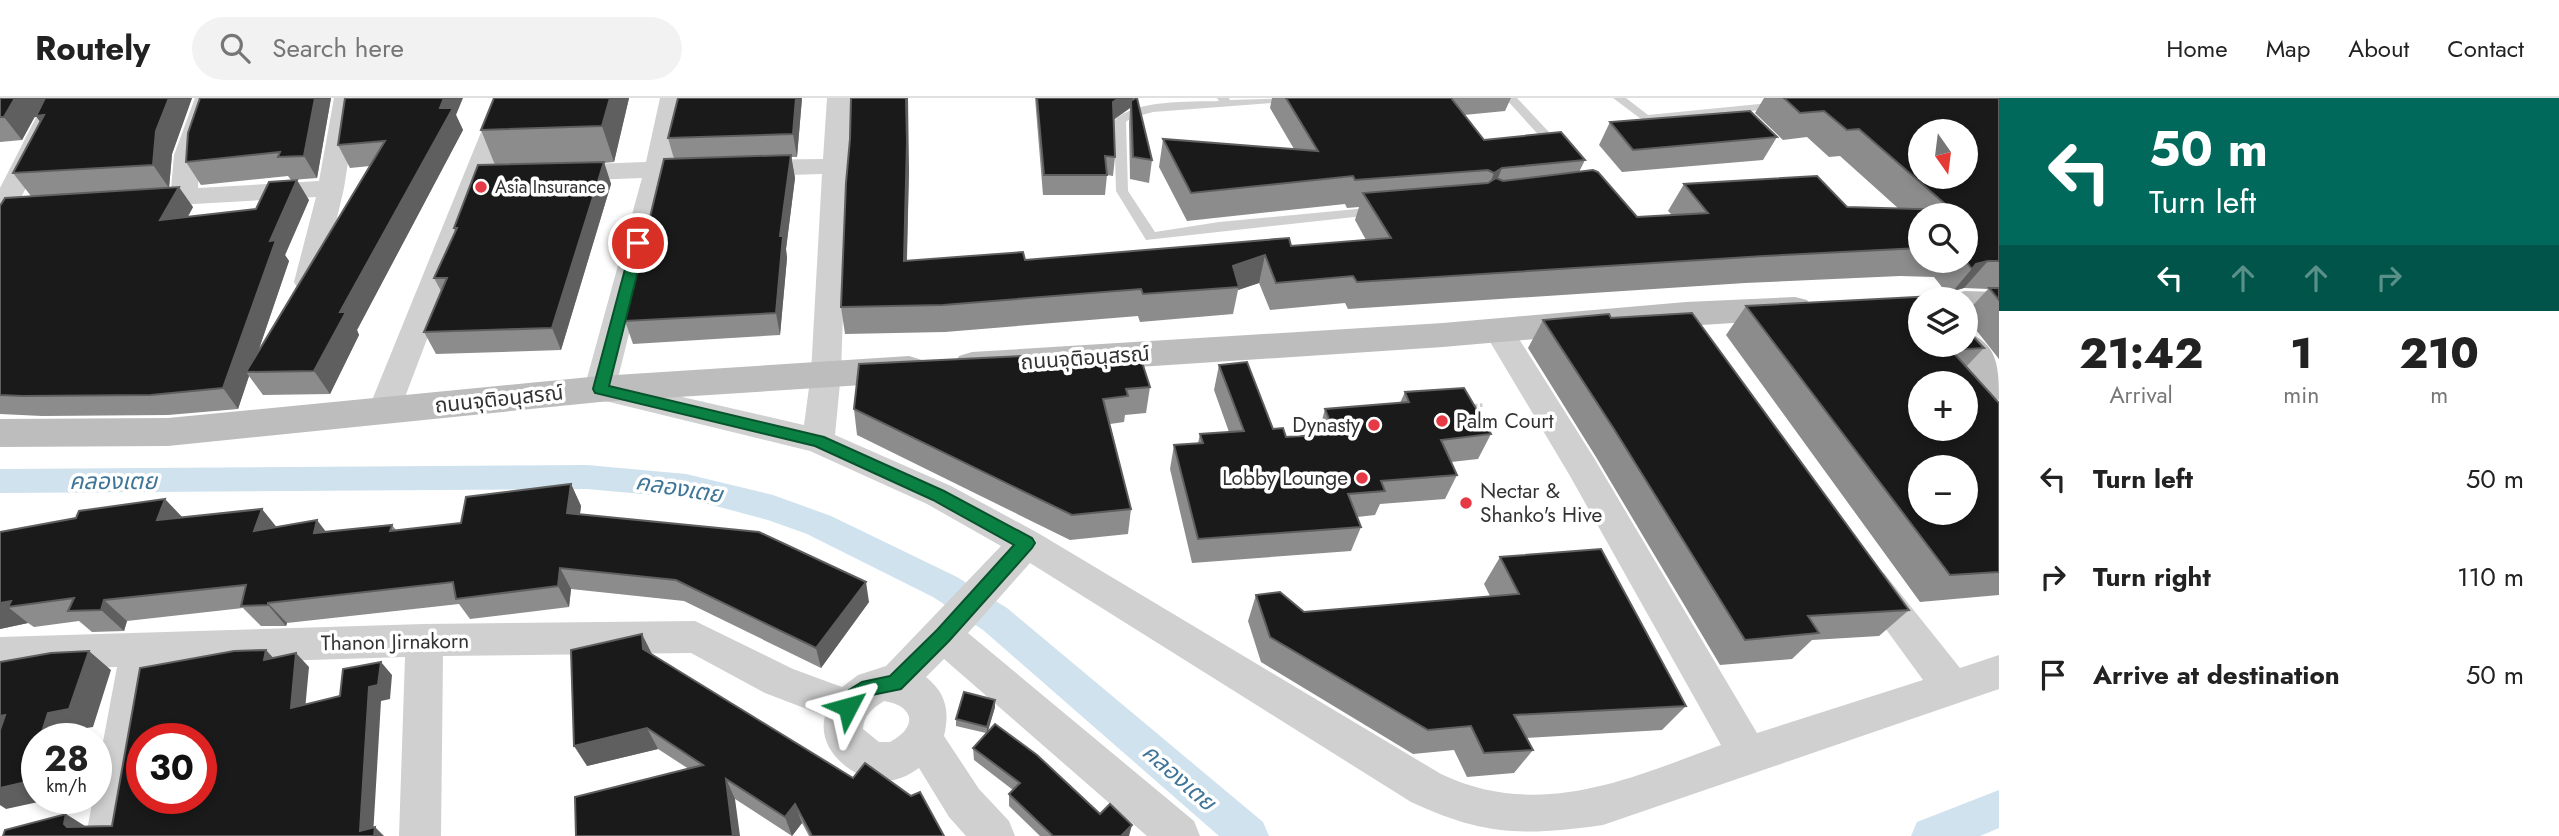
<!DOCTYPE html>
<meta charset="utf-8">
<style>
:root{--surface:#fff;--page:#f2f2f2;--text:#222;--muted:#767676;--line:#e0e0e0}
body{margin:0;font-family:Jost,"Noto Sans Thai",sans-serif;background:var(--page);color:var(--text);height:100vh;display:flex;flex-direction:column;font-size:26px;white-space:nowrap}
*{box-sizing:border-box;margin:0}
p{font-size:23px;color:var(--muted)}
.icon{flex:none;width:38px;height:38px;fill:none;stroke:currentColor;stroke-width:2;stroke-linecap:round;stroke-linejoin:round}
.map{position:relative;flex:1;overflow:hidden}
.sheet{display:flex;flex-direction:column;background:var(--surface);width:560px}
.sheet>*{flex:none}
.guide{background:#00695c;color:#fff;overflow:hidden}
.needle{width:46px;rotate:166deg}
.controls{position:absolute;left:1908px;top:21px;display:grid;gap:14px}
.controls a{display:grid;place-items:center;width:70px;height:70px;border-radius:50%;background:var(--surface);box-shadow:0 4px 10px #0003;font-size:35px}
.speed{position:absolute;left:21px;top:625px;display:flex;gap:14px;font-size:35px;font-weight:700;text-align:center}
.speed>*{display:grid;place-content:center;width:91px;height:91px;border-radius:50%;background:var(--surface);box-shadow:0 4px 10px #0003;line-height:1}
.speed small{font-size:18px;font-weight:400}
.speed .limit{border:10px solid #d22;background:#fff;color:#111}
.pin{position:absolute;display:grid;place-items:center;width:60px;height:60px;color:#fff;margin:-30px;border:4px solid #fff;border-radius:50%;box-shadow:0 2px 7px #0007}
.me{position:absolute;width:77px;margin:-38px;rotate:51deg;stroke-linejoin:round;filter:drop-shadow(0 0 5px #0008)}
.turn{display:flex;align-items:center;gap:24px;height:147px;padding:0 35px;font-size:32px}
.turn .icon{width:91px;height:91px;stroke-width:2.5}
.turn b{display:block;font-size:49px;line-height:60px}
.lanes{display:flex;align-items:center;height:66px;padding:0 35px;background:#0003;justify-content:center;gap:35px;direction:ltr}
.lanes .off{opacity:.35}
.eta{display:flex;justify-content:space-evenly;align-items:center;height:119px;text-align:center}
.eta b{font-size:42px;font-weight:800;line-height:49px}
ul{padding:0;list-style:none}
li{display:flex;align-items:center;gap:21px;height:98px;padding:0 35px}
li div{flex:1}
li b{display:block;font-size:26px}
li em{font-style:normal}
header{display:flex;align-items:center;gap:42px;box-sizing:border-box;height:98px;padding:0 35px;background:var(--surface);border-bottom:2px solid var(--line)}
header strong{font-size:33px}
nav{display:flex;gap:38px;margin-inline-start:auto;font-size:24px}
.search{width:490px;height:63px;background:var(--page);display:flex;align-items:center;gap:18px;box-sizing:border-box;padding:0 24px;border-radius:38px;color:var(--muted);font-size:26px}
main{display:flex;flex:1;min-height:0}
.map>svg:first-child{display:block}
</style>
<header>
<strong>Routely</strong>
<div class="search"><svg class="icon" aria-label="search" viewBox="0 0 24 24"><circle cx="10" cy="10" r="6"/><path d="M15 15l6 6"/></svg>Search here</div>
<nav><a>Home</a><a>Map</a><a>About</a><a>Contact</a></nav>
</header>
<main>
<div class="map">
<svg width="1999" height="738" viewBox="0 0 1999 738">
<rect width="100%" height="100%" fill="#fff"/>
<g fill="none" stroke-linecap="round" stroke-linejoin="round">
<g fill="#cfe2ee" fill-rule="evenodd">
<path d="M587 367 686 376 773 397 831 418 957 479 1007 510 1263 724 1269 738H1219L983 532 933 499 807 436 768 422 686 400 587 391 0 395V371Z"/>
<path d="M1999 692V730L1980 738H1911L1917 724Z"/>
</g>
<path stroke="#cdcdcd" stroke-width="3.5" stroke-dasharray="2.5 2.5" stroke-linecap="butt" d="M1470 308 1483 307"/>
<g fill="#d0d0d0" fill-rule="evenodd">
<path d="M1217 0H1229L1230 2 1304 0 1298 3 1153 14 1131 20 1126 24 1128 93 1155 134 1219 124 1378 109 1384 113 1382 116 1146 142 1116 93 1114 23C1135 1 1190 4 1219 3Z"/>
<path d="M1505 0H1517L1563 49V55H1555Z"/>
<path d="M1613 0H1626L1648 17 1780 4 1786 7 1780 10 1645 24Z"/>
</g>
<g fill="#d0d0d0" fill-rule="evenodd">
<path d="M46 0H70L13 116 9 122 0 124V90Z"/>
<path d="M195 0H219L200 57 198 90 319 83 334 0H358L344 90 322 184 318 191 308 193 298 191 294 184 316 99 141 109 132 107 128 101 132 95 171 91 174 57Z"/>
<path d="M495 0H519L400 312 395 320 384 324 373 320 368 312Z"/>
<path d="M660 0H684L672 64 687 66 691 71 687 76 668 79 617 284 804 327 811 275 822 76 749 78 740 75 736 70 740 65 749 62 823 61 827 0H851L849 65 851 68 848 71 841 275 835 337 951 388 1038 435 1441 676C1538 722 1627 682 1721 647L1570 378 1483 232 1487 225 1498 222 1509 225 1594 360 1757 635 1923 582 1853 486 1858 475 1871 471 1884 475 1960 570 1999 557V591L1603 727C1524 738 1484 738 1411 704L1030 465 968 535 1194 723 1200 738H1147L944 561 926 579C946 595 950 613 944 638L979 691 1009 723 1015 738H966L949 719 919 670C912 675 903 680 894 682 860 688 815 655 825 618L765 595 691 555 443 558 441 738H399L405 559 155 567 128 738H86L93 700H96V681L117 569 0 573V539L424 526 695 523 793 571 842 589 858 577 886 568 1001 448 927 406 810 353 589 299 584 291 642 80 564 83 555 80 551 75 555 70 564 67 646 64ZM884 603C915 608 918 629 890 644H879L863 631C864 617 873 610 884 603Z"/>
</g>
<g fill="#bdbdbd" fill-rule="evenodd">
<path d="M1965 193 1999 194V216L1965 215V201H1950L1953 196Z"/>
<path d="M1795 199 1807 202 1812 210 1807 218 1795 221 1686 228 1443 249 972 280 959 276 954 267 959 258 972 254 1443 225 1686 204Z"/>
<path d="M1965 234C1999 244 1999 272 1999 302L1986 298 1948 247H1965Z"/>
<path d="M909 258 922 262 927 271 922 280 909 284 600 304 168 348 0 349V321L168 320 600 278Z"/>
</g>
</g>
<g fill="#8c8c8c" fill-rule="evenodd">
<path d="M0 0H45L22 42 0 44Z"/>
<path d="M45 0H192L172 56 169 90 31 98 13 75 40 24 36 18Z"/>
<path d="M331 0 317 80 291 82 288 78 201 87 186 64Z"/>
<path d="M494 0H629L614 64 604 65 611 86 561 252 436 256 424 234 441 193 434 180 455 134 454 130 495 67 481 32Z"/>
<path d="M802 0 797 59H791L795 80 786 151 787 160 780 237 633 246 625 223 674 61 668 40Z"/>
<path d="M1035 0H1133L1152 62 1149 85 1130 81 1129 25 1130 10 1114 22 1115 59 1113 78 1107 77 1105 97H1043Z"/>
<path d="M1272 0H1511L1505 13 1464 17 1484 42 1585 62 1579 74 1637 119 1672 117 1668 113 1684 86 1847 109 1899 111 1840 58 1829 59 1807 39 1783 42 1755 15 1764 0H1999V261L1965 218V216L1988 191 1964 190 1953 193 1949 198 1934 179 1900 178 1745 185 1348 211 1345 205 1270 212 1259 185 1238 192 1233 216 1140 224 1138 218 945 234 845 236 841 209 909 71 907 163 1025 162 1291 148 1366 142 1355 122 1359 109 1347 110 1345 106 1187 123 1159 69 1163 41 1294 51 1270 10ZM1920 117H1965V163H1920Z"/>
<path d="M456 17 463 32 357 232 359 237 330 296 263 297 249 278 238 311 168 317 42 318 0 316V108L193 109 188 119 256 111 309 102 285 157 289 163 257 257 370 68 350 70 338 47Z"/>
<path d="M1610 24 1777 39 1763 62 1622 74 1599 47Z"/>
<path d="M1746 208 1984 250 1966 269 1999 305V497L1920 504 1726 237Z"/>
<path d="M1611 220 1909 512 1879 538 1812 542 1792 561 1720 567 1596 359 1528 250 1543 222Z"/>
<path d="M1219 267 1273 331 1286 339 1318 337 1325 311 1400 305 1405 294 1491 336 1478 361 1451 364 1457 377 1445 401 1380 406 1375 417 1357 419 1361 429 1351 453 1192 465 1170 371 1174 347 1198 345 1200 336 1229 334 1214 292Z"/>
<path d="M1024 268 1150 289 1146 315 1125 317 1124 324 1110 326 1131 411 1128 436 1070 442 857 337 854 311Z"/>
<path d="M571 386 581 408 580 416 869 504 821 570 684 503 571 491 569 509 470 521 459 506 287 525 286 528H261L243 510 127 523 124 533 92 534 79 523 34 529 28 525 0 531V434L76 420 182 419 326 434 392 427 396 432 461 425Z"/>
<path d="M1500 459 1686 608 1662 632 1526 640 1533 652 1514 675 1467 679 1454 652 1413 656 1261 564 1248 523 1256 497 1304 514 1490 498 1484 486Z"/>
<path d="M652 557 944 738H809L802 725 792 738 658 651 587 668Z"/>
<path d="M995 609 988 633 1129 738H1040L1009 708V696L1013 692 974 662 973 650 986 635 956 628V621Z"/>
</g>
<g fill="#5f5f5f">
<path d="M15 0H45L22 42 4 19Z"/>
<path d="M169 0H192L172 56 169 90 153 67 156 33Z"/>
<path d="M315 0H331L317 80 304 58Z"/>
<path d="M444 0H463L456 17 463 32 357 232 359 237 330 296 314 273 340 214Z"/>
<path d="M610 0H629L614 64 602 28Z"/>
<path d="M796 0H802L797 59 793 36Z"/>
<path d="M906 0H908L909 71 906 190 904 163Z"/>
<path d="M1119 0H1133L1132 9 1131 3 1130 10 1111 23 1113 4Z"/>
<path d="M44 17 53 41 36 18Z"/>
<path d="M791 57 795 80 786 151 787 160 780 237 776 215 780 138Z"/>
<path d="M604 64 611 86 561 252 552 230Z"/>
<path d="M1502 70 1491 97 1483 103 1494 75Z"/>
<path d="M297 82 309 102 285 157 289 163 251 274H246L249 278 238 311 223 290 270 143Z"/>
<path d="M179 89 193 109 174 142 160 122Z"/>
<path d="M1265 157 1259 185 1238 192 1239 189 1233 168Z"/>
<path d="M1988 163 1964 190 1953 193 1976 166Z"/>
<path d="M571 386 581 408 577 436 567 415Z"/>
<path d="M165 401 185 422H157Z"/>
<path d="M262 411 279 432 254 433Z"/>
<path d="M317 422 333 443 314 435Z"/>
<path d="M560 470 571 491 569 509 558 488Z"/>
<path d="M866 484 869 504 821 570 816 550Z"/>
<path d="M104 502 127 523 124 533 101 512Z"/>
<path d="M11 503 8 509 28 525 0 531V505Z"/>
<path d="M268 505 287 525 286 528 268 507Z"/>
<path d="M642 536 653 558 643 551Z"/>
<path d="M266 552 279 566 264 562Z"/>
<path d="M89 553 111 572 93 629 73 632 70 640H40L48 615Z"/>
<path d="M296 555 309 569 304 623 291 610Z"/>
<path d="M381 564 392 577 390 601 381 603 373 738 360 733 369 589Z"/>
<path d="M995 602V609L987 636V629Z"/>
<path d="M5 617 0 641V618Z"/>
<path d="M647 630 658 651 587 668 574 648Z"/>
<path d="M37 650V700L52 701 6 711 0 707V690Z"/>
<path d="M726 681 735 701 740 738H733Z"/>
<path d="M795 706 802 725 792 738 785 719Z"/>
<path d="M66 716 85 728 83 738 67 729 64 726Z"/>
<path d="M1132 727 1129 738H1121Z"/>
<path d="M375 729 384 738H374Z"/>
</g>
<g fill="#1a1a1a" stroke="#5f5f5f" stroke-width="2" fill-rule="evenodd">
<path d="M0 0H15L4 19H0Z"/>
<path d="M45 0H169L156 33 153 67 13 75 44 17 36 18Z"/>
<path d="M200 0H315L304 58 278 59 280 54 186 64 188 35Z"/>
<path d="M345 0H444L440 10H453L340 214H346L314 273 246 274 385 43 338 47Z"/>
<path d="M494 0H610L602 28 481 32Z"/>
<path d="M678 0H796L793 36 668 40Z"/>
<path d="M851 0H906L907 44 904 163 1023 154 1025 162 1289 140 1291 148 1391 140 1363 95 1488 85 1496 80 1503 83 1593 72 1598 74 1637 119 1708 115 1684 86 1817 78 1847 109 1952 112 1859 31 1847 32 1824 13 1800 15 1784 0H1999V163H1988L1976 166 1972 171 1965 162V117H1920V150L1764 158 1357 184 1353 178 1276 185 1265 157 1233 168 1239 189 1143 196 1141 191 943 207 841 209 846 85 850 41ZM1920 33H1965V79H1920Z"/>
<path d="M1037 0H1119L1113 4 1115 59 1105 58 1107 77H1044Z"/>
<path d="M1136 0H1137L1152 62 1133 59 1131 3Z"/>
<path d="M1286 0H1451L1484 42 1561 34 1585 62 1502 70 1494 75 1488 72 1355 82 1353 78 1191 95 1163 41 1318 53Z"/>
<path d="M1750 13 1777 39 1633 52 1610 24Z"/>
<path d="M791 57 780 138H783L776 215 625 223 664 61Z"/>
<path d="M604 64 552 230 424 234 447 180H434L457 130H454L478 67Z"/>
<path d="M297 82 270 143 276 142 223 290 151 297 22 298 0 297V108L5 100 179 89 160 122 256 111 269 84Z"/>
<path d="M1989 190H1999V202Z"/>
<path d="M1935 198 1938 201H1920V247H1965V230L1984 250 1951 252 1999 305V474L1950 477 1746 208ZM1920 285H1965V331H1920ZM1920 369H1965V415H1920Z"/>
<path d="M1692 215 1909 512 1808 518 1819 535 1745 542 1614 331 1543 222 1609 216 1611 220Z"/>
<path d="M1023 258 1024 268 1140 258 1150 289 1126 291 1128 298 1103 301 1131 411 1072 417 854 311 859 266Z"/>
<path d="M1247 264 1273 331 1283 330 1286 339 1335 336 1325 311 1409 304 1405 294 1464 290 1491 336 1441 342 1457 377 1381 383 1385 393 1348 396 1361 429 1198 441 1174 347 1203 345 1200 336 1244 333 1219 267Z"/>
<path d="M571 386 567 415 759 434 866 484 816 550 676 482 560 470 558 488 456 501 453 484 268 505V507L241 508 246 487 104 502 101 512 68 513 74 500 8 509 11 503 0 505V434L76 420 79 413 165 401 157 422 262 411 254 433 317 422 314 435 392 427 390 433 461 425 466 399Z"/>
<path d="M1601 451 1686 608 1514 617 1533 652 1484 655 1471 628 1428 632 1270 539 1256 497 1280 494 1304 514 1519 496 1500 459Z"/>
<path d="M642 536 643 551 853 680 865 665 911 698 920 694 944 738H812L795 706 785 719 726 681 733 738H576L575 699 703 667 647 630 574 648 571 552Z"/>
<path d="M266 552 264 562 296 555 291 610 340 598 343 571 381 564 378 587 369 589 360 733 375 729 374 738H3L5 732 66 716 64 726 67 729 112 728 140 570 234 553ZM142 640H201V700H142Z"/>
<path d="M89 553 69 611 48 615 40 640H37V650L26 684 0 690V632L5 617 0 618V564L51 555Z"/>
<path d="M964 594 995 602 987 629 956 621Z"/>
<path d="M995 626 1037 657 1100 716 1110 706 1132 727 1121 738H1053L1009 696 1020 685 973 650Z"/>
</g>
<path fill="#0b8043" stroke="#07532c" stroke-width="2" d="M638 141 645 145 609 288 824 339 944 393 1032 440 1035 445 1032 450 949 543 901 591 872 597 855 615 848 618 841 615 838 609 849 592 862 584 890 578 937 532 1014 447 933 402 815 348 595 295 593 291 632 145Z"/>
<g fill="#e63946" stroke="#fff" stroke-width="2.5">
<circle cx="481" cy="89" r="7"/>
<circle cx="1442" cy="323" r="7"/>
<circle cx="1374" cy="327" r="7"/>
<circle cx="1362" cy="380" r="7"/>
<circle cx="1466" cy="405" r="7"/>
</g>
<g text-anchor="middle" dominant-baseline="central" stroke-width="7" stroke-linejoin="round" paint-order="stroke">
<g font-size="18" fill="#333" stroke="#fff" text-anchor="start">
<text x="495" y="89">Asia Insurance</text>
</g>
<g font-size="21" fill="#333" stroke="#fff">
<text transform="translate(1085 260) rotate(-4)">ถนนจุติอนุสรณ์</text>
<text transform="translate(499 301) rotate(-6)">ถนนจุติอนุสรณ์</text>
<text transform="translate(395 544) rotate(-1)">Thanon Jirnakorn</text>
</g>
<g font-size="21" fill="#333" stroke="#fff" text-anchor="start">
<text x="1456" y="323">Palm Court</text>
<text x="1360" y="327" text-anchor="end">Dynasty</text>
<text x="1348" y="380" text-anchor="end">Lobby Lounge</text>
<text x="1480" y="393">Nectar &amp;<tspan x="1480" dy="24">Shanko's Hive</tspan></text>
</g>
<g font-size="23" font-style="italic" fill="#3f7597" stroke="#fff">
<text x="113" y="383">คลองเตย</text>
<text transform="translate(679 390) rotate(9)">คลองเตย</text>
<text transform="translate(1179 679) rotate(41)">คลองเตย</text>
</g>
</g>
</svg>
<div class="controls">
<a><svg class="needle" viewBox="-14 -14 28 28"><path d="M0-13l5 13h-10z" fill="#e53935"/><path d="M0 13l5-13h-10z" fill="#767676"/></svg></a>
<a><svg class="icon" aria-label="search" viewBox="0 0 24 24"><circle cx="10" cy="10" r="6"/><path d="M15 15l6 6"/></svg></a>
<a><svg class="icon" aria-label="layers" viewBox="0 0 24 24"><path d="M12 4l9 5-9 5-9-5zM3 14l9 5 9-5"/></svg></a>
<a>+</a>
<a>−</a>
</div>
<div class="speed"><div>28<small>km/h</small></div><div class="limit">30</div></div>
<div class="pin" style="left:638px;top:145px;background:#d93025"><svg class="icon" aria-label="arrive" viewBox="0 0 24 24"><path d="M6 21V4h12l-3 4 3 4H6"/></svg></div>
<svg class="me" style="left:848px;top:609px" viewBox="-20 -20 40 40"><path d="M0-17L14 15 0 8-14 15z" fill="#0b8043" stroke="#fff" stroke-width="4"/></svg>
</div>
<section class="sheet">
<div class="guide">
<div class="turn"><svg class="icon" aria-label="left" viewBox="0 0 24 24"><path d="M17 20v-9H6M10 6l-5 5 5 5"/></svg><div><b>50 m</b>Turn left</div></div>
<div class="lanes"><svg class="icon" aria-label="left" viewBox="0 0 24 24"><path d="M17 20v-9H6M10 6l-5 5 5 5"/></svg><svg class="icon off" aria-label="ahead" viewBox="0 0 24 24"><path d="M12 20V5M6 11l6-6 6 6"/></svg><svg class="icon off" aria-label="ahead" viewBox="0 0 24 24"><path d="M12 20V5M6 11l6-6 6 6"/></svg><svg class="icon off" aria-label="right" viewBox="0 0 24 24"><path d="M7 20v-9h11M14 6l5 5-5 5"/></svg></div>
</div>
<div class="eta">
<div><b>21:42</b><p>Arrival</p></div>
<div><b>1</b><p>min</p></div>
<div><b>210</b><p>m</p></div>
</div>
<ul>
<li><svg class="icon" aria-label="left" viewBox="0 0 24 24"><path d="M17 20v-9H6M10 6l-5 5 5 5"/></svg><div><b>Turn left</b></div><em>50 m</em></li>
<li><svg class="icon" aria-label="right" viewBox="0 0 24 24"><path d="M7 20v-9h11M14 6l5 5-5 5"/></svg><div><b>Turn right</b></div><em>110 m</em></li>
<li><svg class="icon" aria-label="arrive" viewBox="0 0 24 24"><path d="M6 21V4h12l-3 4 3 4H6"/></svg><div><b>Arrive at destination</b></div><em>50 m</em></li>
</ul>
</section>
</main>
